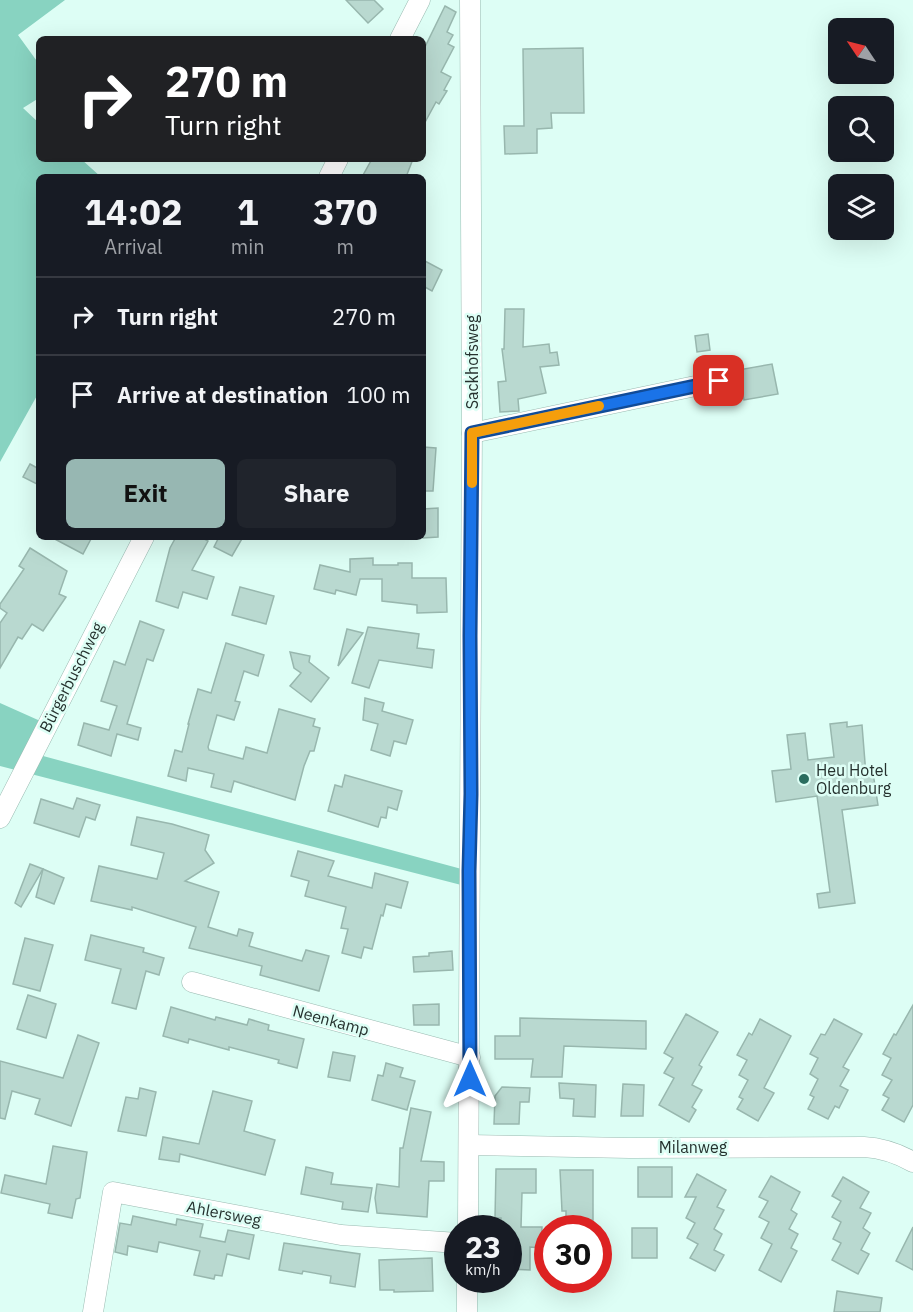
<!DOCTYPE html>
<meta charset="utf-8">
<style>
:root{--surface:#171b24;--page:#20242c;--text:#f1f3f6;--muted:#9ea1a6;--line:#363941;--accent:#97b7b2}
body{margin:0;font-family:"IBM Plex Sans",sans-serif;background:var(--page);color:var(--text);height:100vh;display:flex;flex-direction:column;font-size:22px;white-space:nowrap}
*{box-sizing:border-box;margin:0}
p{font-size:20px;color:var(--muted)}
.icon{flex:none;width:33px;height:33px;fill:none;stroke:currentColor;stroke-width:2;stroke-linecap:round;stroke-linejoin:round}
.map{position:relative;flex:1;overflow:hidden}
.drawer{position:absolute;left:36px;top:174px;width:390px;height:366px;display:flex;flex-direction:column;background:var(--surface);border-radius:9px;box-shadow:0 6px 24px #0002}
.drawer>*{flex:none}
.hud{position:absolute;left:36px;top:36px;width:390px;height:126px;border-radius:9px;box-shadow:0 6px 24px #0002;background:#202124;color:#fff;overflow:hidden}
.needle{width:39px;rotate:305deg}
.controls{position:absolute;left:828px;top:18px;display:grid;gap:12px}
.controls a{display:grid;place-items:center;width:66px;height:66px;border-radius:9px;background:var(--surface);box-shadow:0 6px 24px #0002;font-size:30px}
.speed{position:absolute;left:444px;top:1215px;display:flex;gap:12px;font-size:30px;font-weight:700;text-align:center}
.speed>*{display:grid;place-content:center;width:78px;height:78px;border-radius:50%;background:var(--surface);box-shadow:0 6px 24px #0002;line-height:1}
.speed small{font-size:15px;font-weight:400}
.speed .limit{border:9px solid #d22;background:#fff;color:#111}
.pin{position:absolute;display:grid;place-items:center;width:51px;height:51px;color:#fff;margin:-26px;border-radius:12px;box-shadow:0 3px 9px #0006}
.me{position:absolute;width:66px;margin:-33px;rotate:0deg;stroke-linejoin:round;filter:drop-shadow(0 0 4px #0008)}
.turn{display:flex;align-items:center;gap:21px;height:126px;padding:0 30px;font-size:27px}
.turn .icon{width:78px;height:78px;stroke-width:2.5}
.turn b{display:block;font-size:42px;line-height:51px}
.eta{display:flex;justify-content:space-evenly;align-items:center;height:102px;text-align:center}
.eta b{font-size:36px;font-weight:700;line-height:42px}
.action{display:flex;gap:12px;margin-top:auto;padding:12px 30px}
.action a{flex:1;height:69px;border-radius:9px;background:var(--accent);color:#111;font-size:24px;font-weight:700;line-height:69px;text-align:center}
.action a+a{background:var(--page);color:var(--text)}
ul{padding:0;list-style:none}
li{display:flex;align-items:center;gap:18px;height:78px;padding:0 30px;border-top:2px solid var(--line)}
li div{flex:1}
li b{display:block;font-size:22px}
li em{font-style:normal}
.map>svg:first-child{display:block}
</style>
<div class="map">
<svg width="913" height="1312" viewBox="0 0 913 1312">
<rect width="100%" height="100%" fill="#ddfef5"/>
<g fill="#88d3c1">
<path d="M0 0H65L18 35 39 64V98L23 108 39 123V159H81L101 177H39V392L0 462Z"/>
<path d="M0 703 47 724 32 753 469 871V887L0 766Z"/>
</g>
<g fill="#b9d9d0" stroke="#98b7ae" stroke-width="1.5">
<path d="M346 0H374L383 9 368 23Z"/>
<path d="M445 6 456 12 447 32 453 35 448 44 454 47 441 72 451 77 444 90 447 91 439 104 436 102 423 126V51Z"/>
<path d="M583 48 584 113H551L552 128 537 129V153L505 154 504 126H524L523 49Z"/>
<path d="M372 159H413L406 177H362Z"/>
<path d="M423 260 442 270 432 291 423 286Z"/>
<path d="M505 309H524L523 347 549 344 550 353 557 352 559 365 540 367 546 393 518 399 519 411 500 412 498 382 506 381 502 349H504Z"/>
<path d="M708 334 710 350 697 352 695 336Z"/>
<path d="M772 364 778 394 744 400 738 370Z"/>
<path d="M423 447 436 448 433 491H423Z"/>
<path d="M30 464 39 469V485L23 477Z"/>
<path d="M438 508V537L423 538V509Z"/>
<path d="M51 537H92L83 554Z"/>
<path d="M176 537H201L208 541 192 570 214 577 207 599 183 592 178 608 156 601 170 548Z"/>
<path d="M219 537H243L232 556 214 547Z"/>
<path d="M30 548 67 571 59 594 66 597 43 631 32 624 22 639 18 637 0 668V623L7 613 0 608V604L24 569 19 566Z"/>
<path d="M373 558V565H398V563H412V578H446L447 612 417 613V605L382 601V579H360L356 595 336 590 335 594 314 589 320 565 350 572V559Z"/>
<path d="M240 587 274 596 266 624 232 615Z"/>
<path d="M140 621 164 630 153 661 147 659 127 724 141 728 138 740 117 734 111 756 78 745 84 723 109 730 117 706 101 701 114 661 125 665Z"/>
<path d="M368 627 419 634 417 648 434 650 432 668 379 660 369 688 352 683Z"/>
<path d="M347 629 363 633 338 666Z"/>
<path d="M226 643 264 655 258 676 244 671 235 701 240 702 234 720 217 715 208 747 209 750 243 759 246 747 267 753 279 709 315 719 313 726 320 728 314 751H310L304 766 295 800 234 781 231 792 211 787 214 774 188 768 186 781 168 776 175 750 182 752 189 724H188L198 689 211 693Z"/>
<path d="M290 652 310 656 309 662 329 678 311 702 290 686 301 673 294 668Z"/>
<path d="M365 698 384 703 382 711 413 720 406 744 394 741 390 756 371 750 378 724 363 720Z"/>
<path d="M847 722V727L862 725 866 775 873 773 878 805 842 810 855 903 819 908 817 894 830 892 817 796 776 802 772 771 791 769 787 735 805 733 808 760 834 757 830 724Z"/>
<path d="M345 775 402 791 397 810 388 807 386 818 381 817 378 827 328 811 335 785 342 787Z"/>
<path d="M77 798 100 805 95 820 86 817 79 837 34 823 41 799 73 809Z"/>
<path d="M137 817 172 824 209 835 205 850 214 863 185 881 219 892 208 927 237 936 239 929 253 933 249 946 302 961 306 950 329 956 319 991 260 975 262 966 189 948 196 927 132 907V910L91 901 99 866 157 879 164 853 131 845Z"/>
<path d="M298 851 334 861 328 876 372 888 375 873 408 882 401 908 386 904 383 916 381 915 372 949 364 947 361 958 342 953 348 929 341 928 346 907 305 896 309 881 291 876Z"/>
<path d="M30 864 43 869 21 907 15 903Z"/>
<path d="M43 869 64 878 54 904 36 897Z"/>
<path d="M91 935 144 948 143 952 164 958 159 975 146 971 136 1009 112 1003 121 969 85 960Z"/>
<path d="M25 938 53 945 40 991 13 984Z"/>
<path d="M452 951 453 970 414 972 413 957 429 956V953Z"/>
<path d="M28 995 56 1004 46 1038 17 1029Z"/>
<path d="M439 1004V1025H414L413 1005Z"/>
<path d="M913 1005V1105L904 1122 882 1110 889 1098 883 1095 892 1080 882 1075 891 1058 883 1054 894 1034 896 1035Z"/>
<path d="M171 1007 215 1020 216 1017 247 1025 249 1019 269 1025 268 1030 304 1039 297 1068 278 1063 279 1060 229 1047V1050L189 1039 188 1043 163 1036Z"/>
<path d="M686 1014 718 1032 699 1065 702 1067 692 1085 702 1090 692 1107 696 1110 689 1122 659 1105 674 1078 664 1073 673 1058 664 1053Z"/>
<path d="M520 1018 646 1021V1049L564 1046 562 1077H531L533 1059H495V1036H520Z"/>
<path d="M760 1019 791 1036 764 1088 774 1093 758 1121 737 1109 743 1099 739 1097 748 1080 739 1075 747 1060 737 1055 749 1033 752 1035Z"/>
<path d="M834 1019 862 1034 843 1067 849 1070 840 1086 848 1090 839 1108 835 1106 828 1119 808 1109 814 1097 810 1095 818 1079 810 1074 818 1058 810 1054 821 1034 825 1035Z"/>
<path d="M78 1035 99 1043 71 1126 35 1114 40 1099 12 1091 5 1119 0 1118V1061L63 1078Z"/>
<path d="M333 1052 355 1056 350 1081 328 1077Z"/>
<path d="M386 1063 403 1068 400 1077 415 1081 407 1110 372 1100 378 1075 383 1076Z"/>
<path d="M559 1083 596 1085 595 1117 573 1116 574 1099 560 1098Z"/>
<path d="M623 1084 644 1085 643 1116H621Z"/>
<path d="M502 1087 530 1088 529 1102H520L519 1124H494L495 1096Z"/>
<path d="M140 1088 156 1092 146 1136 118 1131 126 1097 138 1099Z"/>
<path d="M213 1091 252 1101 244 1131 275 1140 265 1175 180 1154 179 1162 159 1159 163 1137 199 1144Z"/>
<path d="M411 1108 431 1112 421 1161 444 1162V1181H429L427 1217 377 1213 375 1198 377 1184 399 1187 400 1148H403Z"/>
<path d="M53 1146 87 1152 80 1198 76 1199 72 1218 48 1213 50 1204 1 1193 5 1175 46 1184Z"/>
<path d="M306 1167 333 1173 331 1184 372 1188 368 1212 342 1209 343 1202 301 1194Z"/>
<rect x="638" y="1167" width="34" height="30"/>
<path d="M496 1169H536V1193H522L521 1227H542L541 1248 530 1247V1270L508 1269V1228H501V1218H495Z"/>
<path d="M560 1170H593V1220H590V1228H566V1211H562Z"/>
<path d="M697 1174 726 1190 717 1207 724 1210 714 1229 722 1234 714 1250 724 1255 715 1271 690 1258 698 1244 687 1238 695 1223 686 1218 696 1197H685Z"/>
<path d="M771 1176 800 1192 791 1210 797 1214 789 1229 798 1234 791 1248 797 1251 781 1282 759 1270 772 1244 761 1238 769 1222 759 1217 768 1201 759 1197Z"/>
<path d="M843 1177 869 1192 860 1208 871 1213 863 1228 870 1233 861 1250 869 1254 858 1274 832 1260 841 1243 833 1239 841 1222 832 1217 841 1201 832 1196Z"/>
<path d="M133 1216 176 1225 177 1219 203 1224 200 1237 225 1242 228 1230 254 1235 249 1259 227 1254 222 1276 215 1275 214 1279 194 1275 200 1251 159 1242 157 1252 128 1246 127 1255 115 1252 120 1223 131 1225Z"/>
<path d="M913 1227V1270L896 1261Z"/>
<rect x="632" y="1228" width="25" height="30"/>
<path d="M284 1243 360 1254 355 1287 330 1283 331 1276 303 1271 302 1274 279 1270Z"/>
<path d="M432 1258 433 1291 394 1292V1290H380L379 1260Z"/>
<path d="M837 1291 882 1298 880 1312H834Z"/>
</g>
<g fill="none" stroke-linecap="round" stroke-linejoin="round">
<defs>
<g id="street">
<path d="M400 39 420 0"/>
<path d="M329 177 338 159"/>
<path d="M472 433 719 381"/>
<path d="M0 818 144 537"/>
<path d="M192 982 470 1057"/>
<path d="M469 1145 630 1148 864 1147C882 1148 897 1153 913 1162"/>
<path d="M468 1228 472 424 470 0"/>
<path d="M93 1312 113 1192 341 1235 458 1243"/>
<path d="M467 1312V1280"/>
</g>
</defs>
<use href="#street" stroke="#9abab1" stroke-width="21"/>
<use href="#street" stroke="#fff" stroke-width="20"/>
</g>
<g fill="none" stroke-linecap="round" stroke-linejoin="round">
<defs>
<path id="route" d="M470 1079 469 871 471 794 470 636 472 433 719 381"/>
</defs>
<use href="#route" stroke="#114b97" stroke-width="15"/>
<use href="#route" stroke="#1a73e8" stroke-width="10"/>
<path stroke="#f59e0b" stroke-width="10" d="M472 483V433L599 406"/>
</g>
<circle fill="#2a6d5f" stroke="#ddfef5" stroke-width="2" cx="804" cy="779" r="6"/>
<g text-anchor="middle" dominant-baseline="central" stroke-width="5" stroke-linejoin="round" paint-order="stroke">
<g font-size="16" fill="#25312e" stroke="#ddfef5">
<text transform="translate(472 362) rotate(-90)">Sackhofsweg</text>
<text transform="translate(71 677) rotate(-63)">Bürgerbuschweg</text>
<text transform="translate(331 1020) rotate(15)">Neenkamp</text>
<text x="693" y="1147">Milanweg</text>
<text transform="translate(224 1213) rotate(11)">Ahlersweg</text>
</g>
<g font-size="16" fill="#25312e" stroke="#ddfef5" text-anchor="start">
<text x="816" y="770">Heu Hotel<tspan x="816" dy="18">Oldenburg</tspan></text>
</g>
</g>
</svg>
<div class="controls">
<a><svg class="needle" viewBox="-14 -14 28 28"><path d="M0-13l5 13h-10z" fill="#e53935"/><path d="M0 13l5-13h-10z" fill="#9ea1a6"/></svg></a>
<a><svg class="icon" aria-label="search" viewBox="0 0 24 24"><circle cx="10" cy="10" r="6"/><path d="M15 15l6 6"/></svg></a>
<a><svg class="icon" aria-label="layers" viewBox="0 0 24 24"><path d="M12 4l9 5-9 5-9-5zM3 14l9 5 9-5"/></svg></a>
</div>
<div class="speed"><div>23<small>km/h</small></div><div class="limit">30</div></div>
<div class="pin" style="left:719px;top:381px;background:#d93025"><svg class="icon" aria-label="arrive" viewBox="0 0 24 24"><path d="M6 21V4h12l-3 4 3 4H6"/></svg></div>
<svg class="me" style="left:470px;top:1079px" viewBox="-20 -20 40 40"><path d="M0-17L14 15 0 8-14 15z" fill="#1a73e8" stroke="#fff" stroke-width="4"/></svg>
<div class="hud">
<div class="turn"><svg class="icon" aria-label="right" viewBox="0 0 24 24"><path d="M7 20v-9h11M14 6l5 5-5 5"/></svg><div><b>270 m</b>Turn right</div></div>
</div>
<section class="drawer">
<div class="eta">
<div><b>14:02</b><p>Arrival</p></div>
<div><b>1</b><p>min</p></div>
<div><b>370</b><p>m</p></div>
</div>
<ul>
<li><svg class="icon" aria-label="right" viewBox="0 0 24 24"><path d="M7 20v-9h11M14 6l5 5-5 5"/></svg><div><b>Turn right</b></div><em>270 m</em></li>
<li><svg class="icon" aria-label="arrive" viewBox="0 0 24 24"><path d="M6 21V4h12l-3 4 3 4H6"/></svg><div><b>Arrive at destination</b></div><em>100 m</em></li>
</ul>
<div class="action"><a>Exit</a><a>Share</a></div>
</section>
</div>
